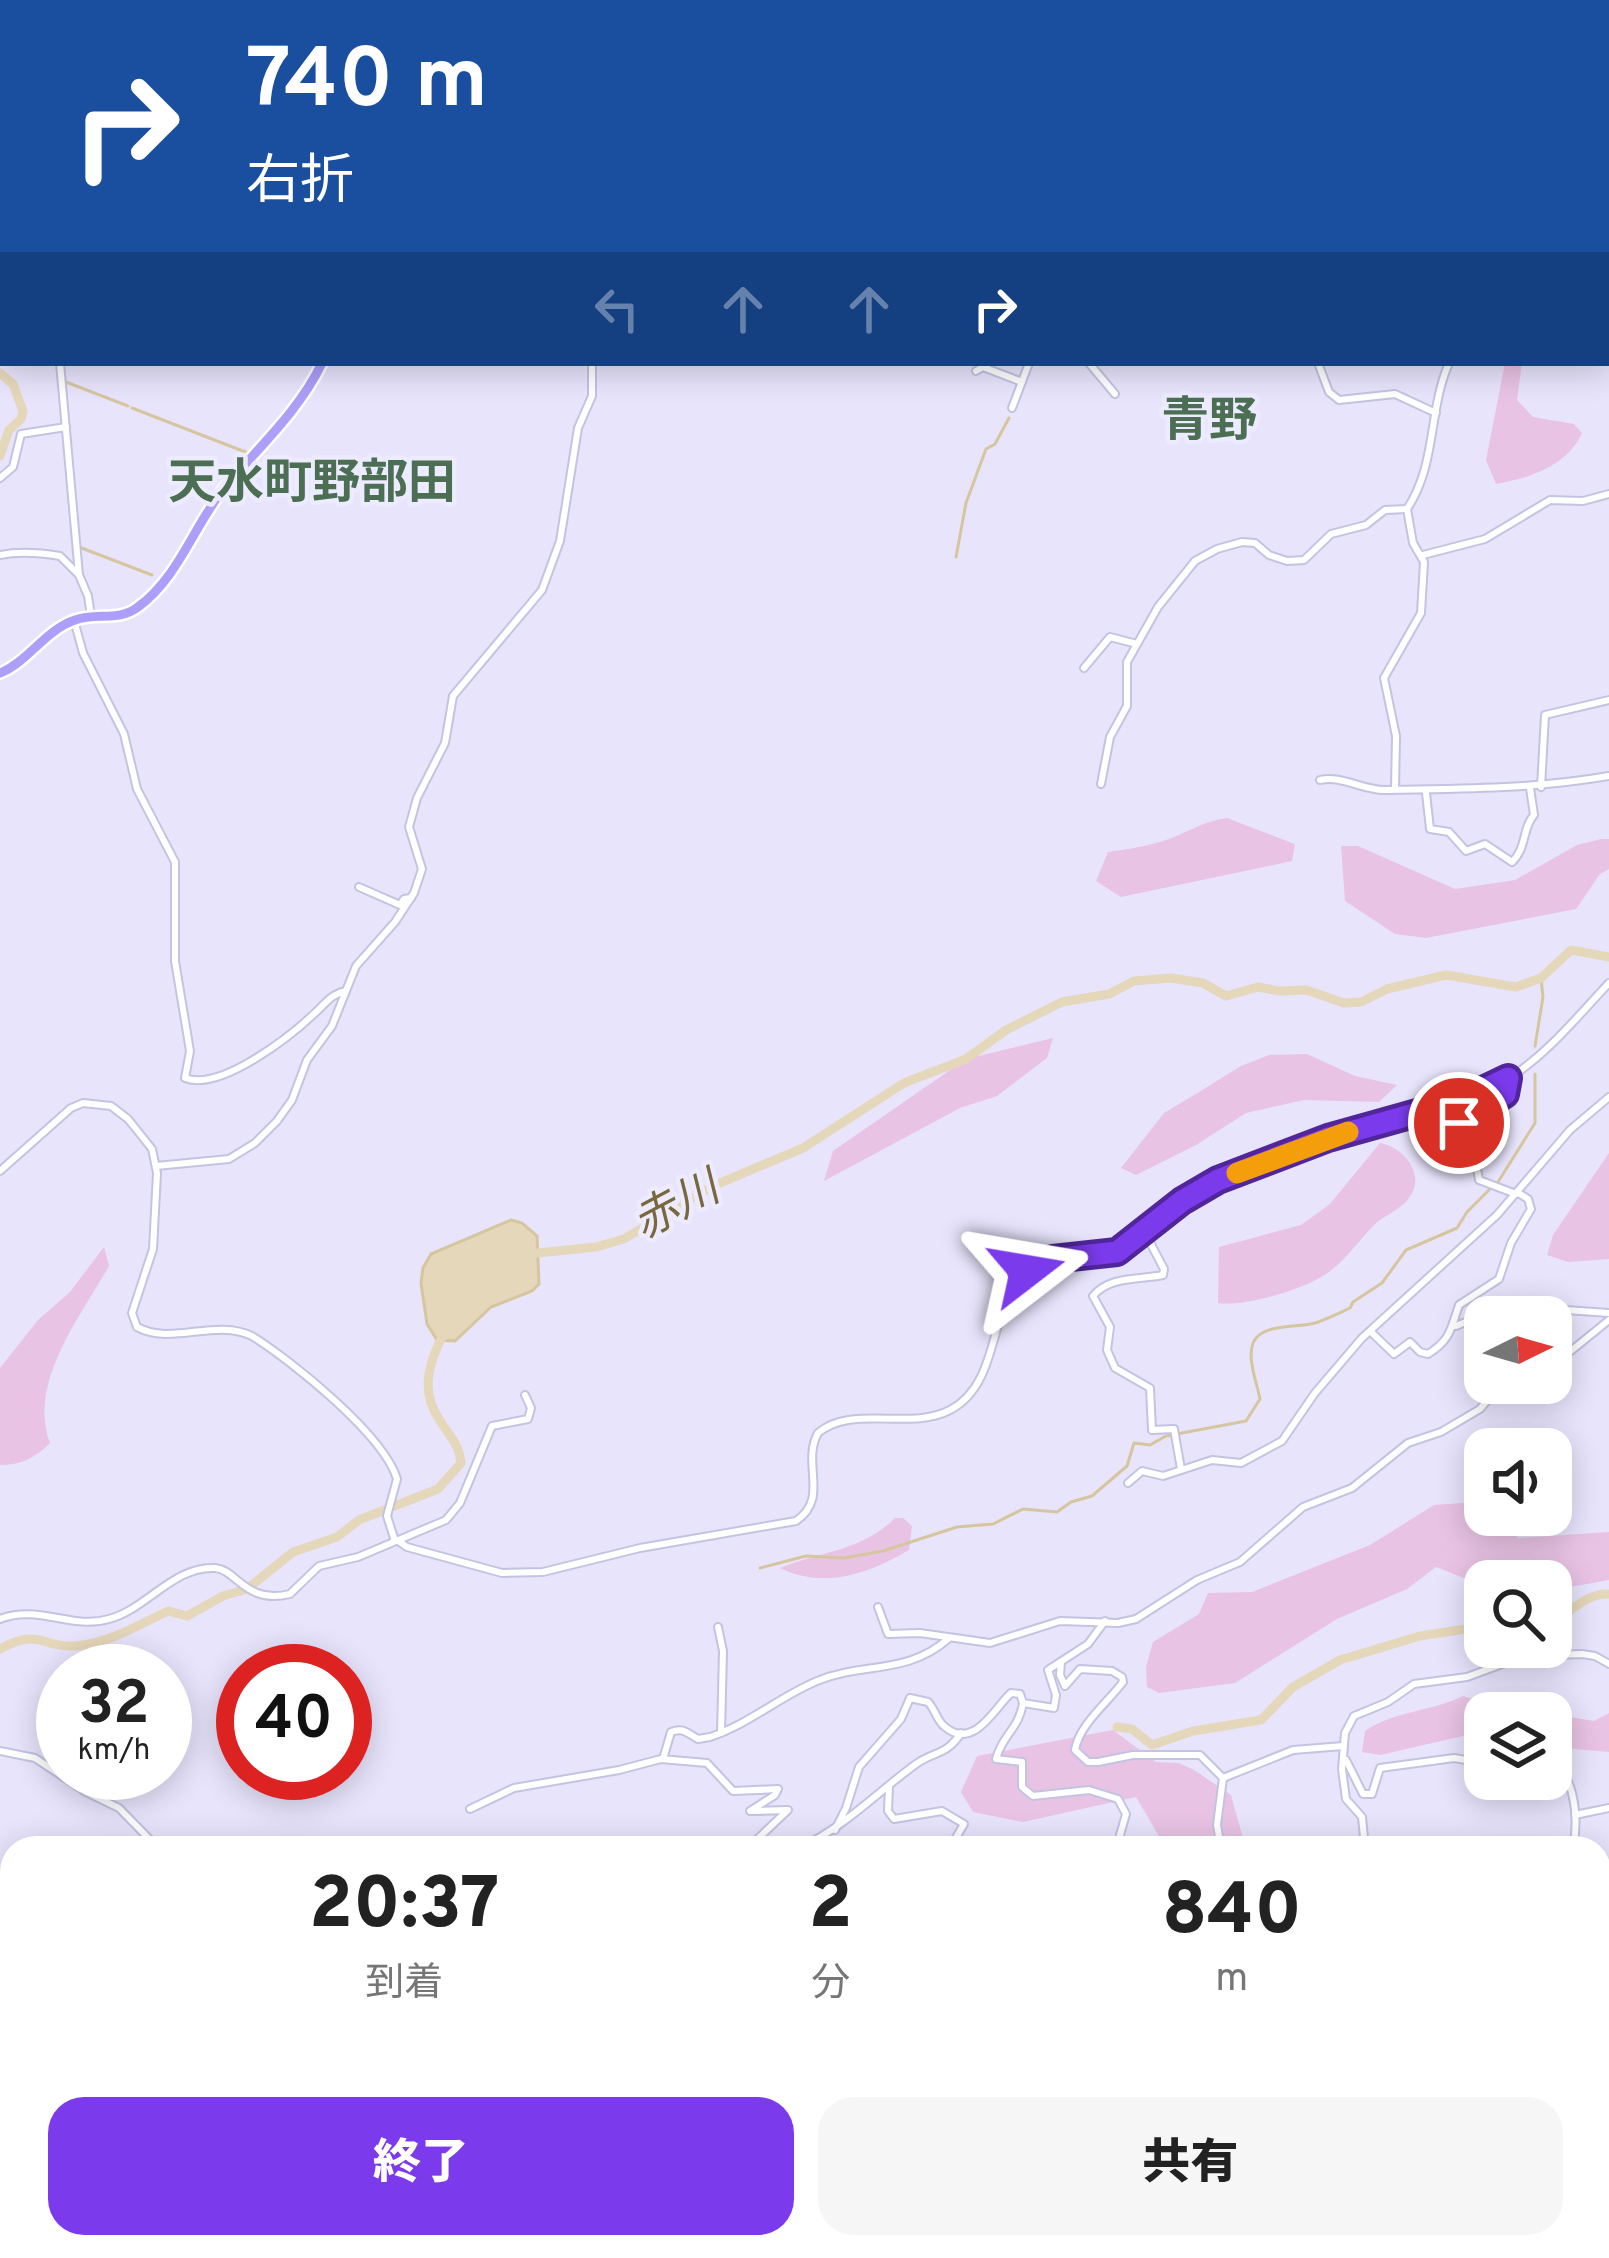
<!DOCTYPE html>
<html lang="ja">
<meta charset="utf-8">
<style>
:root{--surface:#fff;--page:#f6f6f6;--text:#222;--muted:#767676;--accent:#7c3aed}
body{margin:0;font-family:Overpass,"Noto Sans JP",sans-serif;background:var(--page);color:var(--text);height:100vh;display:flex;flex-direction:column;font-size:45px;white-space:nowrap}
*{box-sizing:border-box;margin:0}
p{font-size:39px;color:var(--muted)}
.icon{flex:none;width:66px;height:66px;fill:none;stroke:currentColor;stroke-width:2;stroke-linecap:round;stroke-linejoin:round}
.map{position:relative;flex:1;overflow:hidden}
.details{position:absolute;left:0px;top:1836px;width:1611px;height:423px;display:flex;flex-direction:column;background:var(--surface);border-radius:36px 36px 0 0;box-shadow:0 6px 30px #0003}
.details>*{flex:none}
.banner{position:absolute;left:0px;top:0px;width:1611px;height:366px;box-shadow:0 6px 30px #0003;background:#1a4fa0;color:#fff;overflow:hidden}
.needle{width:78px;rotate:85deg}
.tools{position:absolute;left:1464px;top:1296px;display:grid;gap:24px}
.tools a{display:grid;place-items:center;width:108px;height:108px;border-radius:24px;background:var(--surface);box-shadow:0 6px 30px #0003;font-size:60px}
.speed{position:absolute;left:36px;top:1644px;display:flex;gap:24px;font-size:60px;font-weight:700;text-align:center}
.speed>*{display:grid;place-content:center;width:156px;height:156px;border-radius:50%;background:var(--surface);box-shadow:0 6px 30px #0003;line-height:1}
.speed small{font-size:30px;font-weight:400}
.speed .limit{border:18px solid #d22;background:#fff;color:#111}
.pin{position:absolute;display:grid;place-items:center;width:102px;height:102px;color:#fff;margin:-51px;border:6px solid #fff;border-radius:50%;box-shadow:0 3px 12px #0007}
.me{position:absolute;width:132px;margin:-66px;rotate:76deg;stroke-linejoin:round;filter:drop-shadow(0 0 9px #0008)}
.turn{display:flex;align-items:center;gap:42px;height:252px;padding:0 48px;font-size:54px}
.turn .icon{width:156px;height:156px;stroke-width:2.5}
.turn b{display:block;font-size:84px;line-height:102px}
.lanes{display:flex;align-items:center;height:114px;padding:0 48px;background:#0003;justify-content:center;gap:60px;direction:ltr}
.lanes .off{opacity:.35}
.eta{display:flex;justify-content:space-evenly;align-items:center;height:204px;text-align:center}
.eta b{font-size:72px;font-weight:800;line-height:84px}
.button{display:flex;gap:24px;margin-top:auto;padding:24px 48px}
.button a{flex:1;height:138px;border-radius:36px;background:var(--accent);color:#fff;font-size:48px;font-weight:800;line-height:138px;text-align:center}
.button a+a{background:var(--page);color:var(--text)}
.map>svg:first-child{display:block}
</style>
<div class="map">
<svg width="1609" height="2258" viewBox="0 0 1609 2258">
<rect width="100%" height="100%" fill="#e8e4fc"/>
<g fill="#e9c3e4">
<path d="M1505 363H1522L1517 400 1533 417 1574 424 1582 433C1567 466 1530 478 1496 484L1486 460Z"/>
<path d="M1227 818 1295 844 1292 861 1121 897 1096 881 1108 852C1129 849 1149 846 1169 839 1190 831 1204 821 1227 818Z"/>
<path d="M1601 839H1609V869L1600 874 1576 909 1426 938 1395 934 1345 901 1341 846H1358L1455 889 1515 880 1577 845Z"/>
<path d="M1053 1038 1047 1058 997 1096 960 1108 824 1181 833 1151 966 1059Z"/>
<path d="M1307 1054 1355 1076 1397 1085 1379 1102 1304 1100 1246 1113 1196 1145 1136 1175 1121 1168 1164 1113 1199 1092 1241 1066 1269 1055Z"/>
<path d="M1380 1143C1403 1147 1427 1174 1409 1198 1401 1210 1382 1216 1372 1227 1358 1242 1343 1263 1326 1274 1302 1290 1245 1307 1218 1303L1219 1247 1301 1225 1330 1204Z"/>
<path d="M1609 1153V1259L1568 1262 1547 1255 1553 1235Z"/>
<path d="M104 1247 109 1266C81 1316 27 1383 50 1443 35 1458 21 1465 0 1465V1368L38 1320 70 1292Z"/>
<path d="M1463 1503 1519 1538 1609 1532V1580L1570 1587 1551 1586V1581L1469 1580 1436 1567 1407 1589 1337 1619 1235 1683 1159 1693 1147 1687 1146 1667 1153 1642 1199 1614 1208 1593 1252 1592 1370 1545 1434 1505Z"/>
<path d="M895 1518H903L912 1526 909 1550C869 1573 826 1590 780 1568 822 1551 862 1551 895 1518Z"/>
<path d="M1463 1696 1502 1708 1541 1713H1485V1734L1476 1733 1380 1755 1362 1752 1365 1731C1396 1710 1431 1712 1463 1696Z"/>
<path d="M1609 1713V1752L1551 1747V1714L1594 1721Z"/>
<path d="M1113 1730 1156 1762 1179 1763 1194 1770 1231 1795 1244 1842 1241 1848H1166L1136 1797 1023 1822 973 1812 961 1792 977 1756Z"/>
<path d="M1609 2066V2133L1599 2134V2068Z"/>
<path d="M1609 2214V2258H1418L1474 2247H1599V2216Z"/>
</g>
<path fill="#e5d7b9" stroke="#d6c6a0" stroke-width="3" d="M511 1220 522 1223 537 1236 539 1284 532 1291 491 1307 455 1341 437 1340 427 1324 421 1283 423 1268 431 1254Z"/>
<g fill="none" stroke-linecap="round" stroke-linejoin="round">
<g stroke="#d6c6a0" stroke-width="3">
<path d="M1182 0 1184 3"/>
<path d="M171 3 174 0"/>
<path d="M406 3 407 0"/>
<path d="M0 36H3"/>
<path d="M0 115H3"/>
<path d="M0 217 3 250"/>
<path d="M1608 222 1609 223"/>
<path d="M63 363 68 420"/>
<path d="M66 382 128 406"/>
<path d="M132 408 248 453"/>
<path d="M79 543V547L152 575"/>
<path d="M956 557 966 503 986 449 995 444 1009 418"/>
<path d="M1535 1046 1543 997 1541 978"/>
<path d="M1498 1182 1535 1123V1074"/>
<path d="M760 1568 806 1556 844 1558 883 1551 957 1527 993 1524 1023 1509 1057 1512 1071 1502 1092 1496 1127 1466 1134 1443 1150 1445 1166 1436 1246 1421 1260 1399C1257 1383 1247 1359 1253 1343 1261 1323 1298 1328 1315 1323 1327 1319 1339 1313 1350 1308L1353 1302 1382 1283 1406 1250 1457 1228 1467 1212 1491 1188"/>
<path d="M1599 2177H1609"/>
<path d="M1313 2247 1332 2258"/>
<path d="M1215 2253 1251 2254 1287 2247"/>
<path d="M1352 2258 1360 2247"/>
</g>
<g stroke="#e5d7b9" stroke-width="9">
<path d="M0 373 13 384 23 411 21 419 9 430 0 456"/>
<path d="M528 1254 596 1247 624 1239 713 1186 803 1148 904 1083 966 1059 1006 1030 1062 1002 1109 994 1134 981 1171 978 1203 983 1226 996 1258 987 1279 991 1306 990 1344 1003 1361 1002 1387 989 1446 975 1516 987 1541 978 1571 950 1609 957"/>
<path d="M1551 1623C1571 1613 1585 1593 1609 1594"/>
<path d="M0 1649C40 1627 41 1648 76 1646 109 1643 139 1625 168 1611L187 1616 223 1596 247 1589 293 1552 337 1537 359 1520 438 1489 461 1463C459 1443 449 1436 439 1419 420 1391 429 1362 443 1335"/>
<path d="M1117 1727 1132 1729 1152 1745 1193 1731 1261 1720 1293 1687 1340 1660 1420 1636 1485 1626"/>
<path d="M0 2232 12 2242"/>
<path d="M18 2247 26 2258"/>
</g>
<defs>
<g id="minor">
<path d="M29 0V3"/>
<path d="M225 0 231 3"/>
<path d="M435 0 442 3"/>
<path d="M834 0 837 3"/>
<path d="M1207 0 1209 3"/>
<path d="M105 3 106 0"/>
<path d="M278 3H290"/>
<path d="M363 3 366 0"/>
<path d="M409 3 410 0"/>
<path d="M552 3 554 0"/>
<path d="M701 3 702 0"/>
<path d="M1100 3 1102 0"/>
<path d="M1415 3 1422 0"/>
<path d="M1608 113 1609 112"/>
<path d="M1608 197H1609"/>
<path d="M60 363 79 575 88 596 91 616"/>
<path d="M1089 363 1115 394"/>
<path d="M1318 363 1329 392 1339 400 1395 394 1436 413"/>
<path d="M976 371 983 367 1022 382"/>
<path d="M1012 408 1029 363"/>
<path d="M0 478 13 467 21 434 66 427"/>
<path d="M0 555C20 551 41 553 60 556L79 575"/>
<path d="M1423 555 1485 539 1550 500 1583 501 1609 494"/>
<path d="M74 620 83 653 124 734 137 789 175 862V961L190 1051 185 1078C220 1092 291 1036 316 1012 327 1002 331 994 346 991"/>
<path d="M1084 668 1110 637 1137 644"/>
<path d="M1320 780C1341 775 1362 790 1384 790 1460 789 1533 789 1609 776"/>
<path d="M1101 784 1110 737 1127 706V662L1158 607 1195 561 1217 549 1242 542 1255 543 1269 555 1287 561 1304 560 1331 534 1366 525 1385 510 1407 509"/>
<path d="M1541 787 1545 715 1609 700"/>
<path d="M1395 789 1396 736 1384 678 1421 613 1424 562 1413 543 1407 509C1437 464 1428 411 1449 363"/>
<path d="M1426 793 1430 829 1449 832 1466 851 1485 844 1512 862C1527 848 1522 828 1534 815L1530 788"/>
<path d="M359 887 400 905 404 899 411 898"/>
<path d="M1508 1078 1505 1094 1474 1112 1458 1127 1461 1140 1475 1158 1479 1180 1516 1194"/>
<path d="M156 1166 229 1159 255 1143 277 1121 292 1100 307 1060 332 1026 356 966 395 922 414 893 422 869 409 827 417 798 445 743 453 696 542 590 560 541 578 428 592 396V363"/>
<path d="M0 1171 71 1108 83 1103 111 1106 128 1119 152 1149 157 1173 153 1249 132 1313 137 1327C172 1346 215 1318 252 1336 292 1361 384 1435 397 1479L387 1516 394 1538 407 1547 502 1573 543 1572 640 1548 796 1521C830 1498 801 1464 818 1433 852 1404 910 1431 950 1410 1006 1381 985 1292 1035 1266 1060 1253 1090 1261 1116 1252 1155 1238 1181 1197 1220 1180 1269 1157 1321 1140 1374 1125 1420 1111 1469 1103 1511 1077 1549 1052 1578 1016 1609 983"/>
<path d="M1145 1233 1164 1269 1163 1275C1138 1280 1109 1276 1093 1296L1110 1327 1107 1350 1115 1368 1150 1388 1152 1430 1174 1429 1181 1469"/>
<path d="M1548 1317 1566 1310 1609 1313"/>
<path d="M1456 1326 1468 1321 1485 1329"/>
<path d="M1370 1331 1394 1354 1410 1342 1420 1352 1428 1354C1451 1340 1451 1328 1459 1305L1499 1279 1511 1243 1531 1209 1528 1199 1517 1192"/>
<path d="M1551 1367 1609 1320"/>
<path d="M1128 1483 1142 1471 1163 1476 1212 1460 1241 1463 1282 1441 1315 1393 1362 1338 1497 1215 1570 1130 1609 1097"/>
<path d="M878 1607 888 1634 920 1633 990 1643 1060 1621 1118 1623 1136 1619 1197 1580 1240 1562 1303 1507 1352 1488 1408 1443 1441 1432 1480 1409 1501 1384 1513 1383"/>
<path d="M0 1619C38 1604 72 1630 109 1619 147 1609 173 1566 215 1568 236 1569 246 1605 290 1594L319 1566 358 1557 446 1520 460 1503 492 1426 528 1419 531 1408 525 1395"/>
<path d="M718 1627 723 1651 721 1733"/>
<path d="M1061 1662 1060 1675 1065 1686 1080 1669 1112 1671 1122 1677 1123 1682C1107 1703 1079 1725 1075 1750L1088 1762H1098L1133 1755H1200L1223 1778 1217 1825 1221 1848"/>
<path d="M1023 1703C1019 1729 1002 1735 996 1759L1022 1762V1787L1033 1796 1089 1790 1118 1799 1126 1814 1118 1842 1127 1848"/>
<path d="M0 1751 35 1758 86 1792 119 1808 158 1848"/>
<path d="M663 1759 671 1732C683 1727 687 1733 698 1739L710 1737C749 1724 779 1697 817 1681 863 1662 907 1675 948 1639"/>
<path d="M1346 1760 1363 1794H1372L1380 1768 1454 1758 1485 1763"/>
<path d="M1551 1770 1563 1772C1576 1792 1578 1824 1573 1848"/>
<path d="M1223 1778 1293 1750 1343 1746"/>
<path d="M889 1786 888 1811 894 1819 942 1811 964 1824 950 1848"/>
<path d="M470 1809 514 1788 619 1770 661 1759 707 1763 733 1791 778 1789 775 1795 750 1811 788 1810 748 1848"/>
<path d="M1575 1815 1609 1808"/>
<path d="M835 1830 846 1808 859 1767 901 1719 910 1698 928 1702C935 1709 937 1721 945 1727 974 1751 995 1707 1011 1693L1020 1694 1023 1703 1054 1708 1056 1695 1048 1670 1088 1644 1105 1621"/>
<path d="M800 1848C847 1825 875 1794 916 1764 934 1751 946 1756 961 1733"/>
<path d="M980 1848 997 1844 998 1848"/>
<path d="M1365 1848 1362 1817 1346 1799 1342 1769 1345 1733 1354 1716 1388 1702 1414 1684 1467 1677 1524 1656 1582 1654 1595 1656 1609 1664"/>
<path d="M0 1921 12 1929"/>
<path d="M1599 1944 1609 1946"/>
<path d="M0 1994 12 1988"/>
<path d="M1599 2069 1609 2070"/>
<path d="M1599 2193 1609 2192"/>
<path d="M583 2247 610 2258"/>
<path d="M851 2247 882 2258"/>
<path d="M1072 2247 1107 2258"/>
<path d="M1002 2258 1039 2247"/>
<path d="M1179 2258 1195 2247"/>
<path d="M1450 2258 1456 2247"/>
</g>
<g id="major">
<path d="M574 3 577 0"/>
<path d="M0 673C28 662 45 630 75 620 96 612 119 622 138 607 179 577 194 525 225 487 259 447 299 411 322 363"/>
<path d="M0 2204 12 2210"/>
<path d="M59 2247 77 2258"/>
</g>
</defs>
<use href="#minor" stroke="#c3c3e2" stroke-width="10"/>
<use href="#major" stroke="#fff" stroke-width="14"/>
<use href="#minor" stroke="#fff" stroke-width="6"/>
<use href="#major" stroke="#ad9ef9" stroke-width="9"/>
</g>
<g fill="none" stroke-linecap="round" stroke-linejoin="round">
<defs>
<path id="route" d="M1027 1271 1053 1259 1117 1252 1182 1201 1218 1180 1328 1138 1460 1101 1508 1078 1505 1094 1459 1123"/>
</defs>
<use href="#route" stroke="#51269a" stroke-width="30"/>
<use href="#route" stroke="#7c3aed" stroke-width="21"/>
<path stroke="#f59e0b" stroke-width="21" d="M1237 1173 1348 1132"/>
</g>
<g text-anchor="middle" dominant-baseline="central" stroke-width="9" stroke-linejoin="round" paint-order="stroke">
<g font-size="45" font-style="italic" fill="#79673f" stroke="#edebff">
<text transform="translate(677 1208) rotate(-28)">赤川</text>
</g>
<g font-size="48" font-weight="bold" fill="#4c6f54" stroke="#edebff">
<text x="1209" y="424">青野</text>
<text x="312" y="486">天水町野部田</text>
</g>
</g>
</svg>
<div class="tools">
<a><svg class="needle" viewBox="-14 -14 28 28"><path d="M0-13l5 13h-10z" fill="#e53935"/><path d="M0 13l5-13h-10z" fill="#767676"/></svg></a>
<a><svg class="icon" aria-label="sound" viewBox="0 0 24 24"><path d="M4 9h4l5-4v14l-5-4H4zM17 9q2 3 0 6"/></svg></a>
<a><svg class="icon" aria-label="search" viewBox="0 0 24 24"><circle cx="10" cy="10" r="6"/><path d="M15 15l6 6"/></svg></a>
<a><svg class="icon" aria-label="layers" viewBox="0 0 24 24"><path d="M12 4l9 5-9 5-9-5zM3 14l9 5 9-5"/></svg></a>
</div>
<div class="speed"><div>32<small>km/h</small></div><div class="limit">40</div></div>
<div class="pin" style="left:1459px;top:1123px;background:#d93025"><svg class="icon" aria-label="arrive" viewBox="0 0 24 24"><path d="M6 21V4h12l-3 4 3 4H6"/></svg></div>
<svg class="me" style="left:1027px;top:1271px" viewBox="-20 -20 40 40"><path d="M0-17L14 15 0 8-14 15z" fill="#7c3aed" stroke="#fff" stroke-width="4"/></svg>
<div class="banner">
<div class="turn"><svg class="icon" aria-label="right" viewBox="0 0 24 24"><path d="M7 20v-9h11M14 6l5 5-5 5"/></svg><div><b>740 m</b>右折</div></div>
<div class="lanes"><svg class="icon off" aria-label="left" viewBox="0 0 24 24"><path d="M17 20v-9H6M10 6l-5 5 5 5"/></svg><svg class="icon off" aria-label="ahead" viewBox="0 0 24 24"><path d="M12 20V5M6 11l6-6 6 6"/></svg><svg class="icon off" aria-label="ahead" viewBox="0 0 24 24"><path d="M12 20V5M6 11l6-6 6 6"/></svg><svg class="icon" aria-label="right" viewBox="0 0 24 24"><path d="M7 20v-9h11M14 6l5 5-5 5"/></svg></div>
</div>
<section class="details">
<div class="eta">
<div><b>20:37</b><p>到着</p></div>
<div><b>2</b><p>分</p></div>
<div><b>840</b><p>m</p></div>
</div>
<div class="button"><a>終了</a><a>共有</a></div>
</section>
</div>
